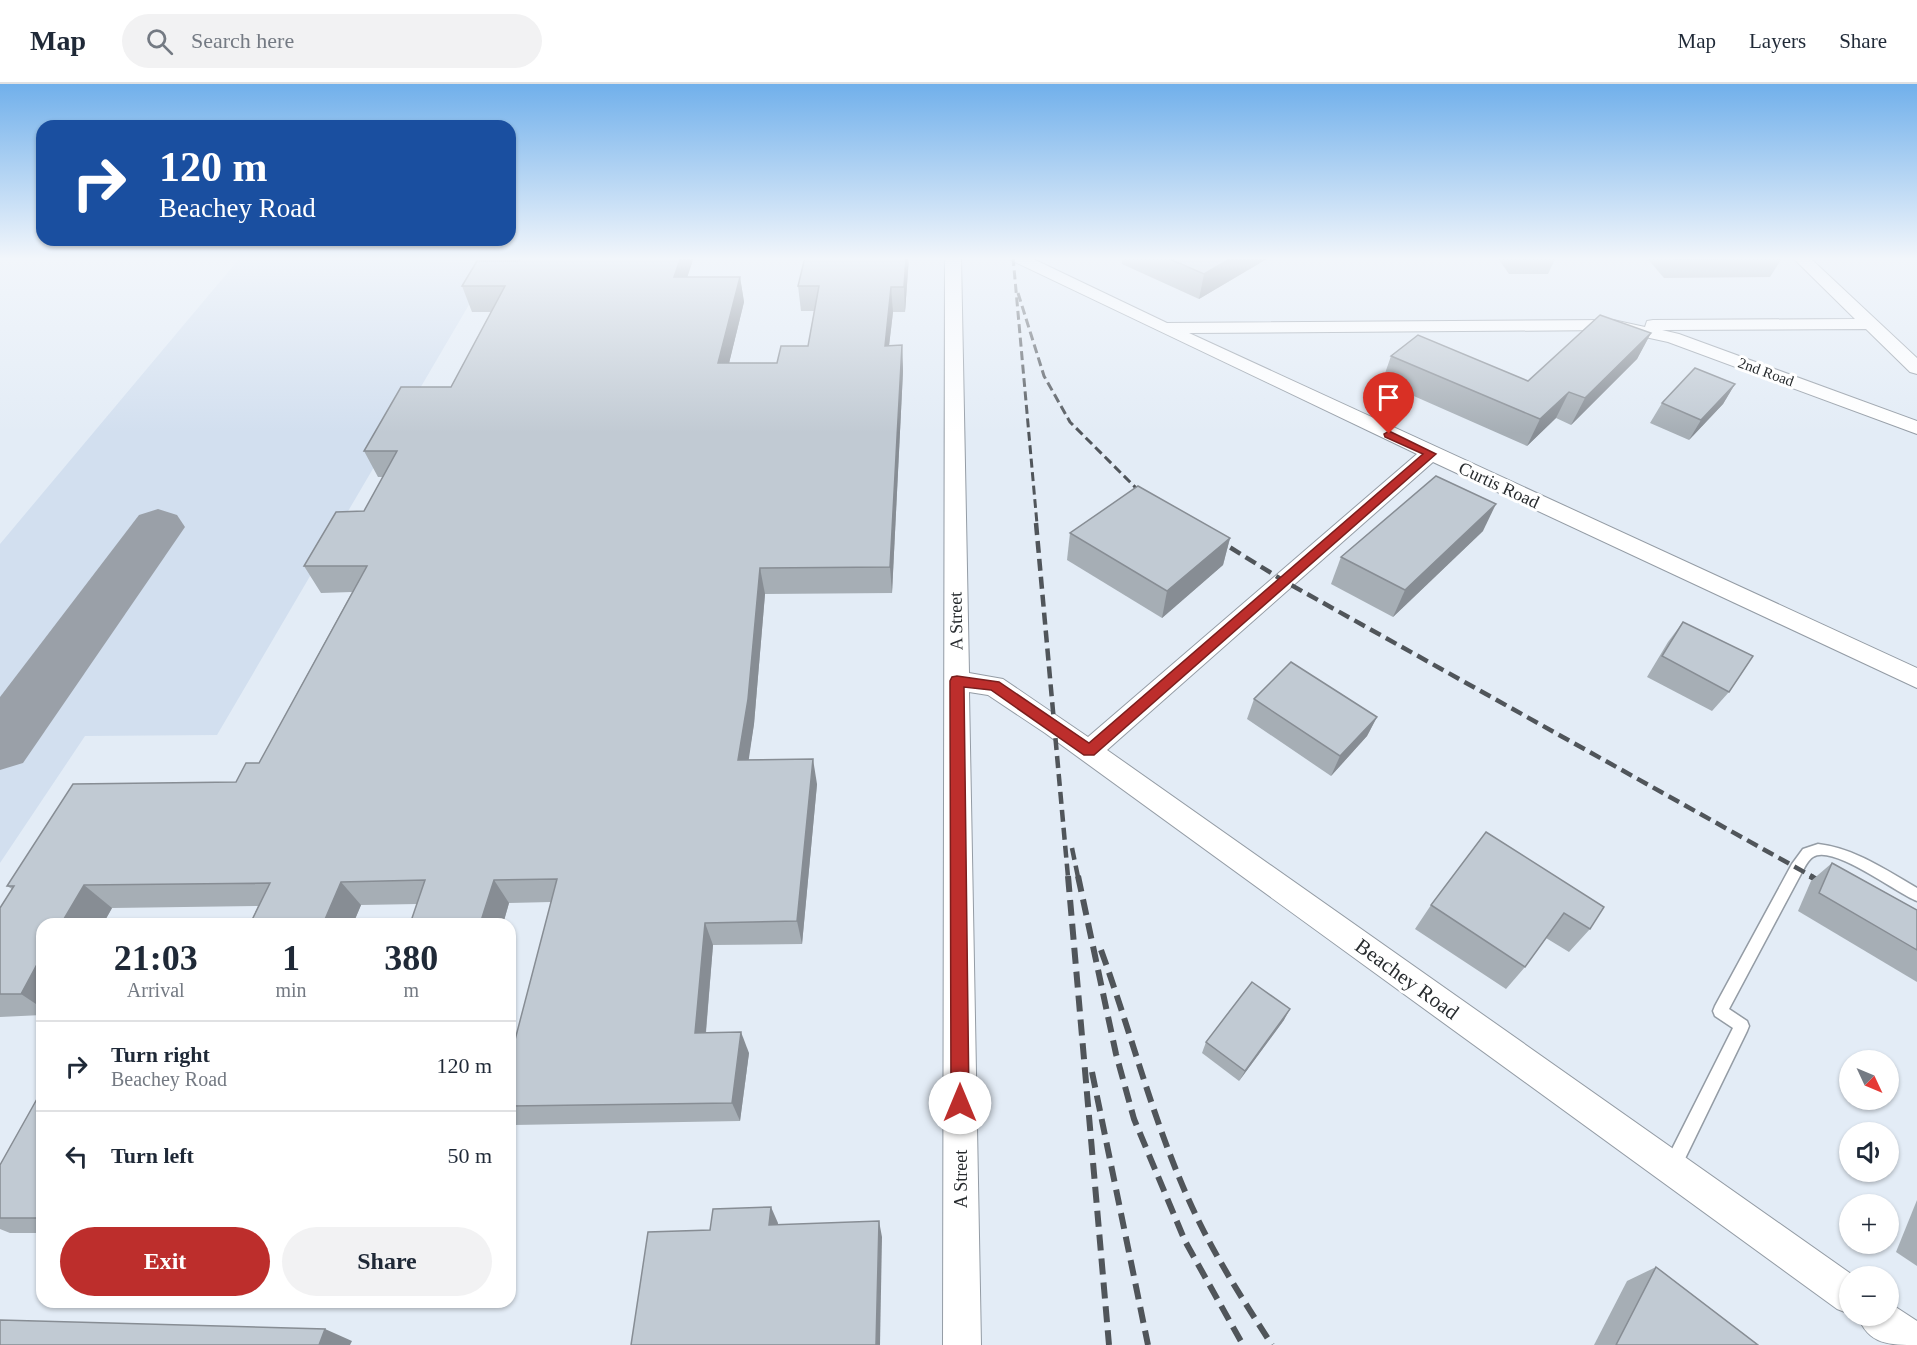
<!DOCTYPE html>
<meta charset="utf-8">
<style>
:root{--surface:#fff;--page:#f2f2f3;--text:#1f2937;--muted:#747a83;--line:#e0e1e3;--accent:#bd2e2c}
body{margin:0;font-family:Georgia,serif;background:var(--page);color:var(--text);height:100vh;display:flex;flex-direction:column;font-size:22px;white-space:nowrap}
*{box-sizing:border-box;margin:0}
p{font-size:20px;color:var(--muted)}
.icon{flex:none;width:33px;height:33px;fill:none;stroke:currentColor;stroke-width:2;stroke-linecap:round;stroke-linejoin:round}
.map{position:relative;flex:1;overflow:hidden}
.panel{position:absolute;left:36px;top:834px;width:480px;height:390px;display:flex;flex-direction:column;background:var(--surface);border-radius:18px;box-shadow:0 2px 4px #0004}
.panel>*{flex:none}
.hud{position:absolute;left:36px;top:36px;width:480px;height:126px;border-radius:18px;box-shadow:0 2px 4px #0004;background:#1a4fa0;color:#fff;overflow:hidden}
.needle{width:39px;rotate:134deg}
.controls{position:absolute;left:1839px;top:966px;display:grid;gap:12px}
.controls a{display:grid;place-items:center;width:60px;height:60px;border-radius:50%;background:var(--surface);box-shadow:0 2px 4px #0004;font-size:30px}
.pin{position:absolute;display:grid;place-items:center;width:51px;height:51px;color:#fff;margin:-62px -26px;border-radius:50% 50% 50% 0;rotate:-45deg;box-shadow:0 0 6px #0007}
.pin .icon{rotate:45deg}
.me{position:absolute;width:66px;margin:-33px;rotate:0deg;stroke-linejoin:round;filter:drop-shadow(0 0 4px #0008)}
.turn{display:flex;align-items:center;gap:21px;height:126px;padding:0 24px;font-size:27px}
.turn .icon{width:78px;height:78px;stroke-width:2.5}
.turn b{display:block;font-size:42px;line-height:51px}
.eta{display:flex;justify-content:space-evenly;align-items:center;height:102px;text-align:center}
.eta b{font-size:36px;font-weight:800;line-height:42px}
.action{display:flex;gap:12px;margin-top:auto;padding:12px 24px}
.action a{flex:1;height:69px;border-radius:36px;background:var(--accent);color:#fff;font-size:24px;font-weight:800;line-height:69px;text-align:center}
.action a+a{background:var(--page);color:var(--text)}
ul{padding:0;list-style:none}
li{display:flex;align-items:center;gap:18px;height:90px;padding:0 24px;border-top:2px solid var(--line)}
li div{flex:1}
li b{display:block;font-size:22px}
li em{font-style:normal}
header{display:flex;align-items:center;gap:36px;box-sizing:border-box;height:84px;padding:0 30px;background:var(--surface);border-bottom:2px solid var(--line)}
header strong{font-size:28px}
nav{display:flex;gap:33px;margin-inline-start:auto;font-size:21px}
.search{width:420px;height:54px;background:var(--page);display:flex;align-items:center;gap:15px;box-sizing:border-box;padding:0 21px;border-radius:33px;color:var(--muted);font-size:22px}
.map>svg:first-child{display:block}
</style>
<header>
<strong>Map</strong>
<div class="search"><svg class="icon" aria-label="search" viewBox="0 0 24 24"><circle cx="10" cy="10" r="6"/><path d="M15 15l6 6"/></svg>Search here</div>
<nav><a>Map</a><a>Layers</a><a>Share</a></nav>
</header>
<div class="map">
<svg width="1917" height="1261" viewBox="0 0 1917 1261">
<rect width="100%" height="100%" fill="#e3ecf6"/>
<path fill="#d2dfef" d="M239 175 494 178 217 651 85 652 0 779V460Z"/>
<g fill="none" stroke-linecap="round" stroke-linejoin="round">
<path fill="#9aa0a8" fill-rule="evenodd" d="M158 425 177 431 185 443 23 679 0 686V613L139 431Z"/>
<defs>
<path id="lane" d="M1818 760C1854 764 1886 786 1917 804V817C1896 809 1833 760 1813 773 1808 776 1805 783 1802 788L1729 925 1747 937 1749 942 1747 947 1678 1089 1672 1091 1666 1089 1664 1083 1666 1077 1733 944 1715 932 1713 927 1715 922 1792 780 1803 765Z"/>
<g id="street">
<path d="M945 173H961L969 589 1003 595 1088 653 1417 370 1011 176 1009 173H1029L1167 239 1613 236 1645 243 1647 237 1653 236 1855 235 1792 173H1809L1917 274V290L1910 288 1866 245 1662 246 1679 250 1917 337V350L1668 258 1613 246 1189 249 1917 584V604L1433 378 1107 666 1854 1192H1850V1230L1837 1225 1045 649 988 611 969 608 981 1261H943Z"/>
<path d="M1888 1218 1917 1237V1261C1890 1261 1868 1261 1858 1232H1888Z"/>
</g>
</defs>
<use href="#lane" stroke="#949ca5" stroke-width="3"/>
<use href="#street" stroke="#949ca5" stroke-width="2"/>
<use href="#lane" fill="#fff" fill-rule="evenodd"/>
<use href="#street" fill="#fff" fill-rule="evenodd"/>
<g stroke="#50555a" stroke-width="3" stroke-dasharray="9 4.5" stroke-linecap="butt">
<path d="M1013 173 1037 440"/>
<path d="M1018 209 1044 292 1070 338 1139 407 1149 413"/>
</g>
<g stroke="#50555a" stroke-width="4.5" stroke-dasharray="12 6" stroke-linecap="butt">
<path d="M1036 439 1068 793"/>
<path d="M1215 454 1284 497 1813 793"/>
<path d="M1072 764 1078 793"/>
</g>
<g stroke="#50555a" stroke-width="6" stroke-dasharray="16 8" stroke-linecap="butt">
<path d="M1068 792 1109 1261"/>
<path d="M1078 792 1116 970 1134 1035 1185 1157 1243 1261"/>
<path d="M1810 792 1828 802"/>
<path d="M1101 866C1132 951 1154 1041 1192 1123 1214 1171 1243 1216 1272 1261"/>
<path d="M1092 988 1148 1261"/>
</g>
</g>
<g fill="#a6aeb5">
<path d="M521 173H694L687 193H740L744 218 729 279H777L808 262 814 227H801L798 202 909 173 905 228H893L889 262 902 261 903 287 892 509 765 510 754 640 748 676 817 700 802 860 713 861 706 949 749 969 740 1037 514 1041 510 1036V975L551 818 509 819 503 840H410L417 820 361 821 353 840H250L258 822 112 824 103 840H42V931L0 933V824L12 805 7 802 236 698 259 679 352 508 321 509 304 482 364 427 383 393H378L364 367 451 303 491 228H472L462 202 519 177Z"/>
<path d="M1123 173H1270L1199 215 1122 180Z"/>
<path d="M1497 173H1556L1548 190H1509Z"/>
<path d="M1646 173H1781L1782 174 1770 193 1664 194Z"/>
<path d="M1651 249 1637 275 1571 341 1556 334 1527 362 1382 298 1391 272 1528 297Z"/>
<path d="M1735 300 1723 320 1689 356 1650 339 1662 319Z"/>
<path d="M1483 447 1393 533 1331 500 1341 473Z"/>
<path d="M1070 449 1230 454 1223 481 1162 534 1067 476Z"/>
<path d="M1683 538 1729 608 1712 627 1647 593 1668 558Z"/>
<path d="M1254 615 1377 633 1367 652 1331 692 1247 635Z"/>
<path d="M1486 748 1590 845 1569 868 1546 854 1525 883 1506 905 1415 845 1431 821Z"/>
<path d="M1832 779 1917 826V898L1798 827 1811 797Z"/>
<path d="M1284 936 1239 997 1202 969 1206 958Z"/>
<path d="M42 1006V1149H10L0 1145V1081Z"/>
<path d="M1917 1116V1182L1896 1168Z"/>
<path d="M1656 1183 1758 1261H1594L1627 1197Z"/>
</g>
<g fill="#878d94">
<path d="M681 173H694L679 218 674 193Z"/>
<path d="M906 173H909L905 228 904 203Z"/>
<path d="M1233 173H1270L1199 215 1204 190Z"/>
<path d="M740 193 744 218 723 304 718 279Z"/>
<path d="M891 203 893 228 886 287 885 262Z"/>
<path d="M1651 249 1637 275 1571 341 1585 314Z"/>
<path d="M902 261 903 287 892 509 890 483Z"/>
<path d="M1735 300 1723 320 1689 356 1701 336Z"/>
<path d="M1569 308 1556 334 1527 362 1540 335Z"/>
<path d="M1496 420 1483 447 1393 533 1405 506Z"/>
<path d="M1230 454 1223 481 1162 534 1167 507Z"/>
<path d="M760 484 765 510 754 640 745 701 738 676Z"/>
<path d="M1377 633 1367 652 1331 692 1340 672Z"/>
<path d="M813 675 817 700 802 860 797 837Z"/>
<path d="M494 796 509 819 503 840H480Z"/>
<path d="M341 798 361 821 353 840H323Z"/>
<path d="M84 801 112 824 103 840H61Z"/>
<path d="M705 839 713 861 704 969 695 949Z"/>
<path d="M42 871V924L21 910Z"/>
<path d="M1290 925 1284 936 1239 997 1245 987Z"/>
<path d="M741 948 749 969 740 1037 732 1019Z"/>
<path d="M771 1123 778 1139 777 1156 769 1141Z"/>
<path d="M879 1137 882 1153 880 1261H876Z"/>
<path d="M325 1245 352 1257 350 1261H319Z"/>
</g>
<g fill="#c1cad3" stroke="#878d94" stroke-width="1.5">
<path d="M521 173H681L674 193H740L718 279H777L781 262H808L819 202H798L805 173H906L904 203H891L885 262 902 261 890 483 760 484 748 615 738 676 813 675 797 837 705 839 695 949 741 948 732 1019 510 1022V975L557 795 494 796 480 840H410L425 796 341 798 323 840H250L270 799 84 801 61 840H42V871L21 910H0V824L14 802H7L73 700 236 698 246 679H259L367 482H304L336 428 364 427 397 367H364L401 303H451L505 202H462L477 177H519Z"/>
<path d="M1165 173H1233L1204 190Z"/>
<path d="M1673 173H1781L1782 174 1674 175Z"/>
<path d="M1600 231 1651 249 1585 314 1569 308 1540 335 1391 272 1418 251 1528 297Z"/>
<path d="M1695 284 1735 300 1701 336 1662 319Z"/>
<path d="M1436 392 1496 420 1405 506 1341 473Z"/>
<path d="M1138 402 1230 454 1167 507 1070 449Z"/>
<path d="M1683 538 1753 572 1729 608 1662 572Z"/>
<path d="M1291 578 1377 633 1340 672 1254 615Z"/>
<path d="M1486 748 1604 823 1590 845 1564 829 1525 883 1431 821Z"/>
<path d="M1832 779 1917 826V866L1819 809Z"/>
<path d="M1252 898 1290 925 1245 987 1206 958Z"/>
<path d="M42 1006V1134H0V1081Z"/>
<path d="M771 1123 769 1141 879 1137 876 1261H631L648 1148 710 1146 713 1125Z"/>
<path d="M1656 1183 1758 1261H1616Z"/>
<path d="M0 1236 325 1245 319 1261H0Z"/>
</g>
<linearGradient id="sky" x2="0" y2="1"><stop stop-color="#71b0eb"/><stop offset="0.5" stop-color="#f2f6fb"/><stop offset="1" stop-color="#f2f6fb" stop-opacity="0"/></linearGradient>
<rect width="1917" height="349" fill="url(#sky)"/>
<path fill="#bd2e2c" stroke="#7b1e1d" stroke-width="1.5" d="M1389 347 1436 370 1094 671H1084L991 606 964 603 969 1019 966 1025 960 1028 954 1025 951 1019 950 597 952 593 957 592 999 598 1089 659 1423 370 1385 353 1384 350Z"/>
<g text-anchor="middle" dominant-baseline="central" stroke-width="6" stroke-linejoin="round" paint-order="stroke">
<g font-size="15" fill="#282c2f" stroke="#fff">
<text transform="translate(1766 288) rotate(20)">2nd Road</text>
</g>
<g font-size="18" fill="#282c2f" stroke="#fff">
<text transform="translate(1499 401) rotate(25)">Curtis Road</text>
<text transform="translate(956 537) rotate(-91)">A Street</text>
<text transform="translate(961 1095) rotate(-90)">A Street</text>
</g>
<g font-size="21" fill="#282c2f" stroke="#fff">
<text transform="translate(1407 895) rotate(36)">Beachey Road</text>
</g>
</g>
</svg>
<div class="controls">
<a><svg class="needle" viewBox="-14 -14 28 28"><path d="M0-13l5 13h-10z" fill="#e53935"/><path d="M0 13l5-13h-10z" fill="#747a83"/></svg></a>
<a><svg class="icon" aria-label="sound" viewBox="0 0 24 24"><path d="M4 9h4l5-4v14l-5-4H4zM17 9q2 3 0 6"/></svg></a>
<a>+</a>
<a>−</a>
</div>
<div class="pin" style="left:1389px;top:350px;background:#d93025"><svg class="icon" aria-label="arrive" viewBox="0 0 24 24"><path d="M6 21V4h12l-3 4 3 4H6"/></svg></div>
<svg class="me" style="left:960px;top:1019px" viewBox="-20 -20 40 40"><circle r="19" fill="#fff"/><path d="M0-13L10 11 0 6-10 11z" fill="#bd2e2c"/></svg>
<div class="hud">
<div class="turn"><svg class="icon" aria-label="right" viewBox="0 0 24 24"><path d="M7 20v-9h11M14 6l5 5-5 5"/></svg><div><b>120 m</b>Beachey Road</div></div>
</div>
<section class="panel">
<div class="eta">
<div><b>21:03</b><p>Arrival</p></div>
<div><b>1</b><p>min</p></div>
<div><b>380</b><p>m</p></div>
</div>
<ul>
<li><svg class="icon" aria-label="right" viewBox="0 0 24 24"><path d="M7 20v-9h11M14 6l5 5-5 5"/></svg><div><b>Turn right</b><p>Beachey Road</p></div><em>120 m</em></li>
<li><svg class="icon" aria-label="left" viewBox="0 0 24 24"><path d="M17 20v-9H6M10 6l-5 5 5 5"/></svg><div><b>Turn left</b></div><em>50 m</em></li>
</ul>
<div class="action"><a>Exit</a><a>Share</a></div>
</section>
</div>
